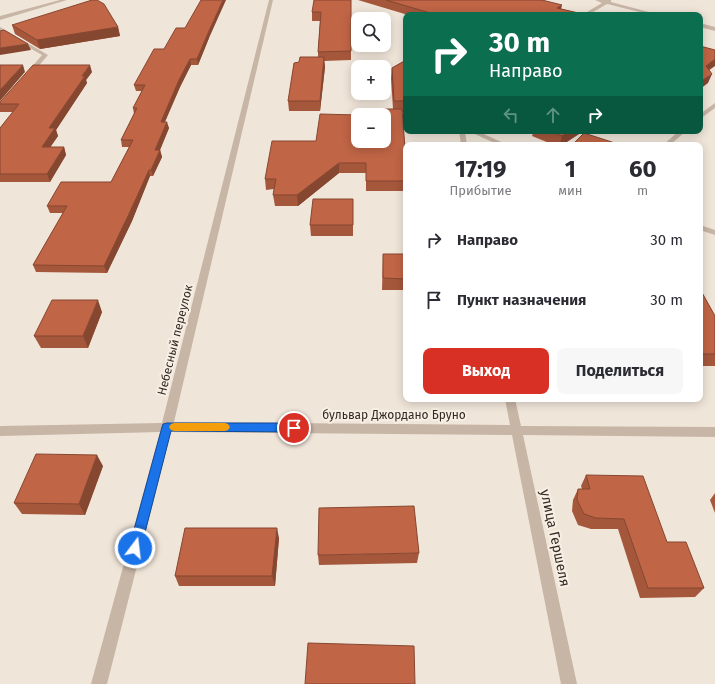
<!DOCTYPE html>
<html lang="ru">
<meta charset="utf-8">
<style>
:root{--surface:#fff;--page:#f7f7f7;--text:#2b2b33;--muted:#7c7c81;--accent:#d93025}
body{margin:0;font-family:"Fira Sans",sans-serif;background:var(--page);color:var(--text);height:100vh;display:flex;flex-direction:column;font-size:15px;white-space:nowrap}
*{box-sizing:border-box;margin:0}
p{font-size:13px;color:var(--muted)}
.icon{flex:none;width:22px;height:22px;fill:none;stroke:currentColor;stroke-width:2;stroke-linecap:round;stroke-linejoin:round}
.map{position:relative;flex:1;overflow:hidden}
.panel{position:absolute;left:403px;top:142px;width:300px;height:260px;display:flex;flex-direction:column;background:var(--surface);border-radius:8px;box-shadow:0 2px 10px #0003}
.panel>*{flex:none}
.banner{position:absolute;left:403px;top:12px;width:300px;height:122px;border-radius:8px;box-shadow:0 2px 10px #0003;background:#0b6e4f;color:#fff;overflow:hidden}
.buttons{position:absolute;left:351px;top:12px;display:grid;gap:8px}
.buttons a{display:grid;place-items:center;width:40px;height:40px;border-radius:8px;background:var(--surface);box-shadow:0 2px 10px #0003;font-size:20px}
.pin{position:absolute;display:grid;place-items:center;width:34px;height:34px;color:#fff;margin:-17px;border:2px solid #fff;border-radius:50%;box-shadow:0 1px 4px #0007}
.me{position:absolute;width:44px;margin:-22px;rotate:15deg;stroke-linejoin:round;filter:drop-shadow(0 0 3px #0008)}
.turn{display:flex;align-items:center;gap:14px;height:84px;padding:0 20px;font-size:18px}
.turn .icon{width:52px;height:52px;stroke-width:2.5}
.turn b{display:block;font-size:28px;line-height:34px}
.lanes{display:flex;align-items:center;height:38px;padding:0 20px;background:#0003;justify-content:center;gap:20px;direction:ltr}
.lanes .off{opacity:.35}
.eta{display:flex;justify-content:space-evenly;align-items:center;height:68px;text-align:center}
.eta b{font-size:24px;font-weight:700;line-height:28px}
.cta{display:flex;gap:8px;margin-top:auto;padding:8px 20px}
.cta a{flex:1;height:46px;border-radius:8px;background:var(--accent);color:#fff;font-size:16px;font-weight:700;line-height:46px;text-align:center}
.cta a+a{background:var(--page);color:var(--text)}
ul{padding:0;list-style:none}
li{display:flex;align-items:center;gap:12px;height:60px;padding:0 20px}
li div{flex:1}
li b{display:block;font-size:15px}
li em{font-style:normal}
.map>svg:first-child{display:block}
</style>
<div class="map">
<svg width="715" height="684" viewBox="0 0 715 684">
<rect width="100%" height="100%" fill="#f0e5d9"/>
<g fill="none" stroke-linecap="round" stroke-linejoin="round">
<g fill="#c7b5a5" fill-rule="evenodd">
<path d="M60 0H67L0 20V16Z"/>
<path d="M269 0H273L174 422 510 425 505 399H515L521 426 715 427V437L523 435 577 684H561L512 435 171 432 107 684H91L160 432 0 436V426L162 423Z"/>
<path d="M595 0H611V2L660 15H652L607 4 588 15H582L602 3Z"/>
<path d="M700 23 715 27V31L700 27Z"/>
<path d="M0 27 48 55 30 76 25 75 42 55 0 31Z"/>
<path d="M715 103V108L700 119V114Z"/>
<path d="M459 131H465L467 145H461Z"/>
<path d="M468 131H477L508 145H499Z"/>
<path d="M679 131H686L670 145H663Z"/>
<path d="M700 225 715 230V235L700 230Z"/>
</g>
</g>
<g fill="#a5573c">
<path d="M351 0V60L324 61 325 67 320 111H289L288 101 318 57V52L320 21H312V12Z"/>
<path d="M358 0H542L561 9 587 15H408Z"/>
<path d="M12 25 118 27 120 36 40 49 15 34Z"/>
<path d="M209 38 198 65H191L180 87 165 122 169 128 160 150 162 157 153 176H150L132 221 107 273 36 272 33 265 63 213H50L47 206 111 182 129 147H122L121 140 134 114 133 108 142 91H136L134 85 164 49Z"/>
<path d="M406 60V112H402L405 148H406V191H366V173H339L298 206H275L273 195 274 189 266 190 265 179 316 141H358L393 109 391 78 392 68Z"/>
<path d="M92 72 86 80 87 83 56 130 58 136 50 147H64L66 155 50 182H0V128L13 112H0V102Z"/>
<path d="M534 131H580L579 134 562 145H554L532 136Z"/>
<path d="M353 199V236H311L310 225Z"/>
<path d="M383 254H406V329L404 290H382Z"/>
<path d="M700 289 715 316V366H700Z"/>
<path d="M102 312 88 348H41L34 336Z"/>
<path d="M103 466 85 515 22 514 14 503Z"/>
<path d="M586 475 667 542 704 588 695 597 640 598 618 529H591L578 525 572 511 573 500 578 489H582L581 486Z"/>
<path d="M715 493V513L710 500Z"/>
<path d="M279 538 275 586H179L175 576Z"/>
<path d="M419 553 417 563 319 565 318 555Z"/>
</g>
<g fill="#864731">
<path d="M223 0H226L209 38 198 65 197 59 208 33Z"/>
<path d="M562 5 560 14 557 8Z"/>
<path d="M118 27 120 36 40 49 37 40Z"/>
<path d="M28 44 31 50 0 55V48Z"/>
<path d="M324 57 325 67 320 111V101Z"/>
<path d="M190 59 191 65 180 87 162 128 161 122 179 80Z"/>
<path d="M715 59V66L702 75 706 66Z"/>
<path d="M23 65 25 72 0 101V90Z"/>
<path d="M90 65 92 72 86 80 87 83 56 130 58 136 45 155 42 147 49 128 82 76Z"/>
<path d="M712 74 708 83 700 89V82Z"/>
<path d="M167 122 169 128 157 157 155 150Z"/>
<path d="M570 131H580L579 134 562 145H560L562 136Z"/>
<path d="M64 147 66 155 50 182 47 174Z"/>
<path d="M160 150 162 157 153 176 151 170Z"/>
<path d="M339 163V173L298 206 297 195Z"/>
<path d="M149 170 150 176 132 221 107 273 104 266Z"/>
<path d="M98 300 102 312 88 348 83 336Z"/>
<path d="M97 455 103 466 85 515 79 504Z"/>
<path d="M277 528 279 538 275 586 272 576Z"/>
</g>
<g fill="#c06546" stroke="#864731">
<path d="M92 0H97L104 4 118 27 37 40 12 25Z"/>
<path d="M201 0H223L208 33 197 59H190L179 80 161 122H167L155 150H160L151 170H149L129 214 104 266 33 265 67 206H47L61 182H111L133 140H121L137 108H133L145 85H134L154 49H164L176 28H185Z"/>
<path d="M314 0H351V51L318 52 321 12H312Z"/>
<path d="M386 0H542L562 5 557 8 587 15H437Z"/>
<path d="M4 30 28 44 0 48V31Z"/>
<path d="M700 46 715 50V59L706 66 712 74 700 82Z"/>
<path d="M300 57H324L320 101H288L294 63 299 62Z"/>
<path d="M406 60V101H394L392 68Z"/>
<path d="M0 65H23L0 90Z"/>
<path d="M33 65H90L82 76H85L49 128H55L42 147H64L47 174H0V128L19 104H0V102Z"/>
<path d="M372 109H402L405 148H406V181H366V163H339L297 195H273L276 179H265L272 141H316L320 114 358 115V141H384V115H372Z"/>
<path d="M548 131H570L562 136Z"/>
<path d="M584 133 621 145H572Z"/>
<path d="M313 199H353V225H310Z"/>
<path d="M383 254H406V300L405 279 383 278Z"/>
<path d="M700 289 715 316V354H700Z"/>
<path d="M52 300H98L83 336H34Z"/>
<path d="M36 454 97 455 79 504 14 503Z"/>
<path d="M586 475 643 476 667 542H686L704 588H648L624 519 596 518 584 514 577 500 578 489H590Z"/>
<path d="M414 506 419 553 318 555 319 508Z"/>
<path d="M185 528H277L272 576H175Z"/>
<path d="M308 643 414 646 415 684H305Z"/>
</g>
<path fill="#1a73e8" stroke="#114b97" d="M167 423H294L297 425 299 428 297 431 294 432 171 431 141 548 139 552 135 553 131 552 129 548 162 427 163 424Z"/>
<path fill="#f59e0b" d="M174 423H225L228 424 230 427 228 430 225 431H174L171 430 169 427 171 424Z"/>
<g text-anchor="middle" dominant-baseline="central" stroke-width="4" stroke-linejoin="round" paint-order="stroke">
<g font-size="12" fill="#332a26" stroke="#f8efe4">
<text transform="translate(175 340) rotate(-76)">Небесный переулок</text>
<text x="394" y="415">бульвар Джордано Бруно</text>
</g>
<g font-size="14" fill="#332a26" stroke="#f8efe4">
<text transform="translate(555 538) rotate(78)">улица Гершеля</text>
</g>
</g>
</svg>
<div class="buttons">
<a><svg class="icon" aria-label="search" viewBox="0 0 24 24"><circle cx="10" cy="10" r="6"/><path d="M15 15l6 6"/></svg></a>
<a>+</a>
<a>−</a>
</div>
<div class="pin" style="left:294px;top:428px;background:#d93025"><svg class="icon" aria-label="arrive" viewBox="0 0 24 24"><path d="M6 21V4h12l-3 4 3 4H6"/></svg></div>
<svg class="me" style="left:135px;top:548px" viewBox="-20 -20 40 40"><circle r="17" fill="#1a73e8" stroke="#fff" stroke-width="3"/><path d="M0-11L8 9 0 5-8 9z" fill="#fff"/></svg>
<div class="banner">
<div class="turn"><svg class="icon" aria-label="right" viewBox="0 0 24 24"><path d="M7 20v-9h11M14 6l5 5-5 5"/></svg><div><b>30 m</b>Направо</div></div>
<div class="lanes"><svg class="icon off" aria-label="left" viewBox="0 0 24 24"><path d="M17 20v-9H6M10 6l-5 5 5 5"/></svg><svg class="icon off" aria-label="ahead" viewBox="0 0 24 24"><path d="M12 20V5M6 11l6-6 6 6"/></svg><svg class="icon" aria-label="right" viewBox="0 0 24 24"><path d="M7 20v-9h11M14 6l5 5-5 5"/></svg></div>
</div>
<section class="panel">
<div class="eta">
<div><b>17:19</b><p>Прибытие</p></div>
<div><b>1</b><p>мин</p></div>
<div><b>60</b><p>m</p></div>
</div>
<ul>
<li><svg class="icon" aria-label="right" viewBox="0 0 24 24"><path d="M7 20v-9h11M14 6l5 5-5 5"/></svg><div><b>Направо</b></div><em>30 m</em></li>
<li><svg class="icon" aria-label="arrive" viewBox="0 0 24 24"><path d="M6 21V4h12l-3 4 3 4H6"/></svg><div><b>Пункт назначения</b></div><em>30 m</em></li>
</ul>
<div class="cta"><a>Выход</a><a>Поделиться</a></div>
</section>
</div>
